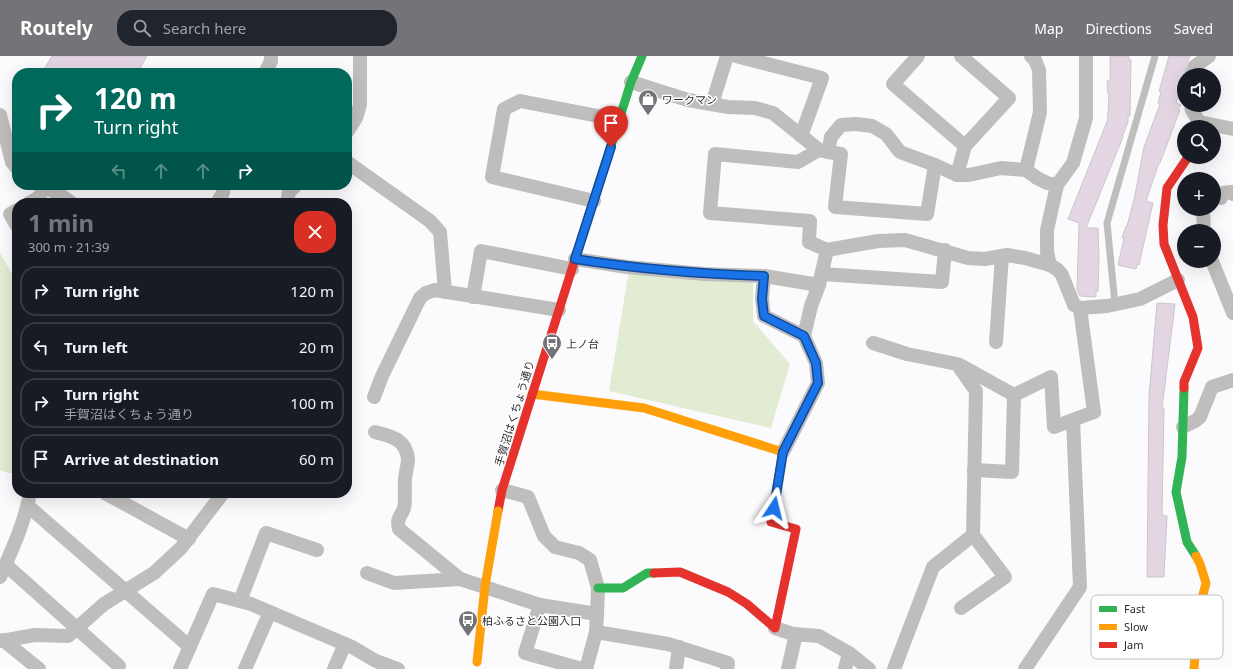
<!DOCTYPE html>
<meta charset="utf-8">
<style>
:root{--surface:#171b24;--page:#20242c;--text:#f1f3f6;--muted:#9ea1a6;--line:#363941;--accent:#747478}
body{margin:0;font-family:"Noto Sans","Noto Sans JP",sans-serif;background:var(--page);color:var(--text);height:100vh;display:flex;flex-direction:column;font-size:15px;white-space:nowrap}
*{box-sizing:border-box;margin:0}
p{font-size:13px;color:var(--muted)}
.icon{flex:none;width:22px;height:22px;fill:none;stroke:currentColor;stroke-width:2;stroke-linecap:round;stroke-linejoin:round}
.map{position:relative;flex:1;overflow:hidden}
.panel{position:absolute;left:12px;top:142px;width:340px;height:300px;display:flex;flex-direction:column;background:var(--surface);border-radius:16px;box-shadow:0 4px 16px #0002}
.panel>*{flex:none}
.guide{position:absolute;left:12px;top:12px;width:340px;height:122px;border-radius:16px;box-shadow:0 4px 16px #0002;background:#00695c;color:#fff;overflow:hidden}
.buttons{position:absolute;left:1177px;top:12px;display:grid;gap:8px}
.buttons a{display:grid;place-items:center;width:44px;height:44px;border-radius:50%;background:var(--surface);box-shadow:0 4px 16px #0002;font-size:20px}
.pin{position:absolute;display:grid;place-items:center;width:34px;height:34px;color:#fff;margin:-41px -17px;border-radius:50% 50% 50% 0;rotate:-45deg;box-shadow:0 0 4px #0007}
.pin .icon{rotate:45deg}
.me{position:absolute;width:44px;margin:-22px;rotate:10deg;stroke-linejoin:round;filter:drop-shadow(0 0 3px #0008)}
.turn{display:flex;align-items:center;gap:14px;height:84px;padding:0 16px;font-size:18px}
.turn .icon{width:52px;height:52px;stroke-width:2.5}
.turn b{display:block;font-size:28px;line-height:34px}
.lanes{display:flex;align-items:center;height:38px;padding:0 16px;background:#0003;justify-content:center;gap:20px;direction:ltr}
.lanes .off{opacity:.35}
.round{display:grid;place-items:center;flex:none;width:42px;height:42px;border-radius:16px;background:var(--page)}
.overview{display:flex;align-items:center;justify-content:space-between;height:68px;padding:0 16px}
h1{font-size:24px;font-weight:700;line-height:30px;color:var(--accent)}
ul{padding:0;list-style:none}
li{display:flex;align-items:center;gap:12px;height:50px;margin:0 8px 6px;padding:0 8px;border:2px solid var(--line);border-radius:16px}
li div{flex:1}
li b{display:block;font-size:15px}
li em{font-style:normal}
header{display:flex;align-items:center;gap:24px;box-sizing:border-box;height:56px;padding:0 20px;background:var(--accent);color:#fff}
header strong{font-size:19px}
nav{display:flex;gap:22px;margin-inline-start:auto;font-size:14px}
.search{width:280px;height:36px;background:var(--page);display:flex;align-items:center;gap:10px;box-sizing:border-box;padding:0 14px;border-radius:16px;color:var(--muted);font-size:15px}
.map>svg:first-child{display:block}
</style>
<header>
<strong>Routely</strong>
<div class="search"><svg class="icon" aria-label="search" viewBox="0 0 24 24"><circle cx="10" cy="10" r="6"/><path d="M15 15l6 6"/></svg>Search here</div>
<nav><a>Map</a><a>Directions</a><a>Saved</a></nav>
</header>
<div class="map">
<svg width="1233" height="613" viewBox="0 0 1233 613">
<rect width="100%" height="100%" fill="#fbfbfe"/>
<g fill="#e1ecd3">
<path d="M0 196 17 228V417H8L0 414Z"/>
<path d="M629 214 753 226V265L790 308 771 372 609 335Z"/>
</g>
<g fill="#e3d6e2" stroke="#cac7ca">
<path d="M52 0H147L137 17H42Z"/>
<path d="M1110 0H1129V4H1131L1130 60H1128V66L1122 81H1123L1086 172H1098L1099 201 1098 235H1096V241L1080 240 1077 234 1079 167 1068 163 1108 63 1107 58H1108L1109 38H1108L1107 25H1110Z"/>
<path d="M1169 0H1190L1186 9 1184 23 1176 47 1181 49 1178 53 1180 54 1160 107H1159L1146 145 1153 147 1139 209 1137 208 1136 213 1118 209 1124 182H1122L1126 170H1127L1135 139 1144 91 1160 48 1158 47 1161 36 1159 35Z"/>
<path d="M1157 247 1175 248 1162 352H1164L1162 459 1167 460 1164 521H1147L1149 340Z"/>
</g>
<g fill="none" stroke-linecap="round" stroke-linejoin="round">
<path stroke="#bfbebd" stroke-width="7" d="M1115 248 1107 167 1155 0"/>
<g stroke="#bfbebd" stroke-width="14">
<path d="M736 0 822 22 801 80"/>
<path d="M918 0 893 28 965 90"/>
<path d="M265 17 271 5V0"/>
<path d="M1192 19 1194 11 1209 0"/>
<path d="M631 26 688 44 728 51 755 52 773 57 819 94 828 96 831 81 841 69 856 68 872 70 886 78 900 96 935 109 957 119H969L1001 112 1026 114 1037 122 1047 127 1057 129"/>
<path d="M712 48 727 0"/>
<path d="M1191 49 1192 54 1199 66 1198 71"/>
<path d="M0 59 12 106 17 112"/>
<path d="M1199 66 1233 73"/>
<path d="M347 76 356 62 360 49V0"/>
<path d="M819 94 798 106 715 98 710 157 810 165 809 186 827 194"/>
<path d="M828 96 841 98 835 151 927 158 935 109"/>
<path d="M347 106 430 165 440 176 445 236"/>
<path d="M1026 114 1040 56 1039 14 1035 4 1031 0"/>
<path d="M957 119 965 90 1009 42 961 0"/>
<path d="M41 129 59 138 72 147"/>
<path d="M1221 142 1223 137 1231 136 1233 138"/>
<path d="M594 145 492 121 504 53 520 45 619 64"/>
<path d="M29 147 38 142 45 132"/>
<path d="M217 147 223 137 224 129"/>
<path d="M287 147 289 136 296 129"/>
<path d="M1203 153 1204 175"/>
<path d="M17 154 10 158 17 170"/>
<path d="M575 203 627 211 704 218 764 220 819 229"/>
<path d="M1212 205 1233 257"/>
<path d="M1050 209 1058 214 1062 219 1074 249 1080 252 1107 250 1140 243 1178 224"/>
<path d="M822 218 942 226 945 194"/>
<path d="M764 220 762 243 764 260 804 280 816 307 818 327 783 396"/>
<path d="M473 241 481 195 572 213"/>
<path d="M804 280 811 250 819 229 827 194 878 185 905 184 968 202 985 203 1007 199 1025 202 1050 209 1047 196V174L1057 129 1073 107 1086 62V0"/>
<path d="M996 286 1002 200"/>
<path d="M873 287 907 298 957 308 976 335 973 479 933 511 894 613"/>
<path d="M960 309 1014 339 1012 416 974 414"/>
<path d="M1014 339 1051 321 1054 371 1094 356 1080 252"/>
<path d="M374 341 382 320 420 242 426 237 435 234 559 254"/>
<path d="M1183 371 1195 365 1200 361 1212 331 1233 324"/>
<path d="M375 376C391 380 406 383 408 403 408 410 405 418 405 424 404 433 406 444 404 452 401 461 396 462 399 473L460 523 540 549 597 558"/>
<path d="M502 434 528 441 544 480 555 491 579 497 590 504 598 532 597 558 596 576 586 613"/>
<path d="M105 437 189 483"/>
<path d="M28 450 190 591"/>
<path d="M6 509 119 610"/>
<path d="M367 517 394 527 460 523"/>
<path d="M0 521C12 494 25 466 30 437"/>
<path d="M240 545 266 477 317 494"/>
<path d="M540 549 525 597 582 613"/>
<path d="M961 552 1005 521 973 479"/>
<path d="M775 572 793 578 819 580 849 597 845 613"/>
<path d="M596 576 668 588 728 607 727 613"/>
<path d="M3 584 39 613"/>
<path d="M0 585 35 579 68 580 104 548 154 517 181 492 223 437"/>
<path d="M849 597 869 613"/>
<path d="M180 613 213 538 251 548 352 591 376 605 398 613"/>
<path d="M245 613 270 556"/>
<path d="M334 613 345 588"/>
<path d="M676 613 679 591"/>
<path d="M788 613 796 578"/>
<path d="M1025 613 1080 531 1073 364"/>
</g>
<g stroke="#30b455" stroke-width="9">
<path d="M589 159 631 26 642 0"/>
<path d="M1184 332 1182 401 1176 436 1187 486 1196 500"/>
<path d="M598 532H623L647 517H654"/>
</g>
<g stroke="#ff9f0a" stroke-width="9">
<path d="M532 338 644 352 783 396 773 454"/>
<path d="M1194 613 1198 558 1206 527 1200 508 1196 500"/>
</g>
<g stroke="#e5322d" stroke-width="9">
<path d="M1184 332V326L1198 292 1193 261 1164 188 1163 169 1167 132 1188 101"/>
<path d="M498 455 502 434 589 159"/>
<path d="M654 517 680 516 728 536 747 548 775 572 796 473 771 466 773 454"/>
</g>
<path stroke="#ff9f0a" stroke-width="9" d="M477 606 485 530 498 455"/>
</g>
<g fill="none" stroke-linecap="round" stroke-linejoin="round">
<defs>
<path id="route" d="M611 91 575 203C638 213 700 218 764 220L762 243 764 260 804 280 816 307 818 327 783 396 774 452"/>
</defs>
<use href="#route" stroke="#114b97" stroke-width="10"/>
<use href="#route" stroke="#1a73e8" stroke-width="7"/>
</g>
<defs>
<symbol id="shop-pin" viewBox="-11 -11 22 30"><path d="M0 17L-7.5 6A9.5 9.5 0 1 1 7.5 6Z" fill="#747478" stroke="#fff"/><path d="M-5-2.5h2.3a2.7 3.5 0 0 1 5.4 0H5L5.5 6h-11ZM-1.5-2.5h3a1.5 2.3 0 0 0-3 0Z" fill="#fff"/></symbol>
<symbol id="bus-pin" viewBox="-11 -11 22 30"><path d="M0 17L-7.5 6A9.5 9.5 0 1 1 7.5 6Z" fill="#747478" stroke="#fff"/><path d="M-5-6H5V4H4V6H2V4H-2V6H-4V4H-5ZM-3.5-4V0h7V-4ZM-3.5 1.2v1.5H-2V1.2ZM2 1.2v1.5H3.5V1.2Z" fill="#fff"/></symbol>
</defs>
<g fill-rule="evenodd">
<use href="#shop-pin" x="637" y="32" width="22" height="30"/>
<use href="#bus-pin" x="541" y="276" width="22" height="30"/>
<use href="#bus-pin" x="457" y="553" width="22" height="30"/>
</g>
<g text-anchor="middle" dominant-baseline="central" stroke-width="3" stroke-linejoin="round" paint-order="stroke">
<g font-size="11" fill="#2c2b30" stroke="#fff" text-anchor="start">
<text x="662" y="43">ワークマン</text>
<text x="566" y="287">上ノ台</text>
<text x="482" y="564">柏ふるさと公園入口</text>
</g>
<g font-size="11" fill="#2c2b30" stroke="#fff">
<text transform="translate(514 357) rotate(-73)">手賀沼はくちょう通り</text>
</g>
</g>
<rect x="1091" y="539" width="132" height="64" rx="6" fill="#fff" stroke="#c0bfc1" stroke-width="1"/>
<rect x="1099" y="550" width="18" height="6" fill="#30b455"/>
<rect x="1099" y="568" width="18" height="6" fill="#ff9f0a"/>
<rect x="1099" y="586" width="18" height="6" fill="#e5322d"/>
<g font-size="11" fill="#2c2b30">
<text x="1124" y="557">Fast</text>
<text x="1124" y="575">Slow</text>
<text x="1124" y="593">Jam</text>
</g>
</svg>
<div class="buttons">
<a><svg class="icon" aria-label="sound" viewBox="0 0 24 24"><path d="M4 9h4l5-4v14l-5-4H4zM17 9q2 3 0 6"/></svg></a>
<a><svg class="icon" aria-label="search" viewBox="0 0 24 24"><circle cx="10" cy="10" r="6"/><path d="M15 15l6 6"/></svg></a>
<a>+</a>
<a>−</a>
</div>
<div class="pin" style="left:611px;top:91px;background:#d93025"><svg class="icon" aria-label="arrive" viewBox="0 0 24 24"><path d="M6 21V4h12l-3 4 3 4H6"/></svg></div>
<svg class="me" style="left:774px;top:452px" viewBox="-20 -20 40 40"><path d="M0-17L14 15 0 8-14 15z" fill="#1a73e8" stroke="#fff" stroke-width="4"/></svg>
<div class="guide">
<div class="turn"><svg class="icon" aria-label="right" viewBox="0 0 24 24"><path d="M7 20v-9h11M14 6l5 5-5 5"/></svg><div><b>120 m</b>Turn right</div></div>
<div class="lanes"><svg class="icon off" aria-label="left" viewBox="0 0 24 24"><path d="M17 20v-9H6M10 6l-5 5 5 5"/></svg><svg class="icon off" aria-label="ahead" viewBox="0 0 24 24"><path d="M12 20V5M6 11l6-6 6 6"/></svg><svg class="icon off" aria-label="ahead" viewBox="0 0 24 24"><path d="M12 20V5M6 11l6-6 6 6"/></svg><svg class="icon" aria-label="right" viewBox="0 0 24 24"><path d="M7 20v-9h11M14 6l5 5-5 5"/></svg></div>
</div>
<section class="panel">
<div class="overview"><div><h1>1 min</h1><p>300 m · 21:39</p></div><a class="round" style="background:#d93025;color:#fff"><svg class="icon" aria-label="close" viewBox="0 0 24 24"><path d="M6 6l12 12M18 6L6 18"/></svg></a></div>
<ul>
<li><svg class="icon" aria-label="right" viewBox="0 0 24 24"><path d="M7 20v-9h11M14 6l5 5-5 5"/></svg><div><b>Turn right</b></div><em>120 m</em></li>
<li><svg class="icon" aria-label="left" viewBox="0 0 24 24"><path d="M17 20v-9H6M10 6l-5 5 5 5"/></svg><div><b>Turn left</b></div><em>20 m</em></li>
<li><svg class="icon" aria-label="right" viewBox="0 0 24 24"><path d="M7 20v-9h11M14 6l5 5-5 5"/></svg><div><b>Turn right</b><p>手賀沼はくちょう通り</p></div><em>100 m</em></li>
<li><svg class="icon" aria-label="arrive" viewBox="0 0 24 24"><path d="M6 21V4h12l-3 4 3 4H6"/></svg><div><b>Arrive at destination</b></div><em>60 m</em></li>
</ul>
</section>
</div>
